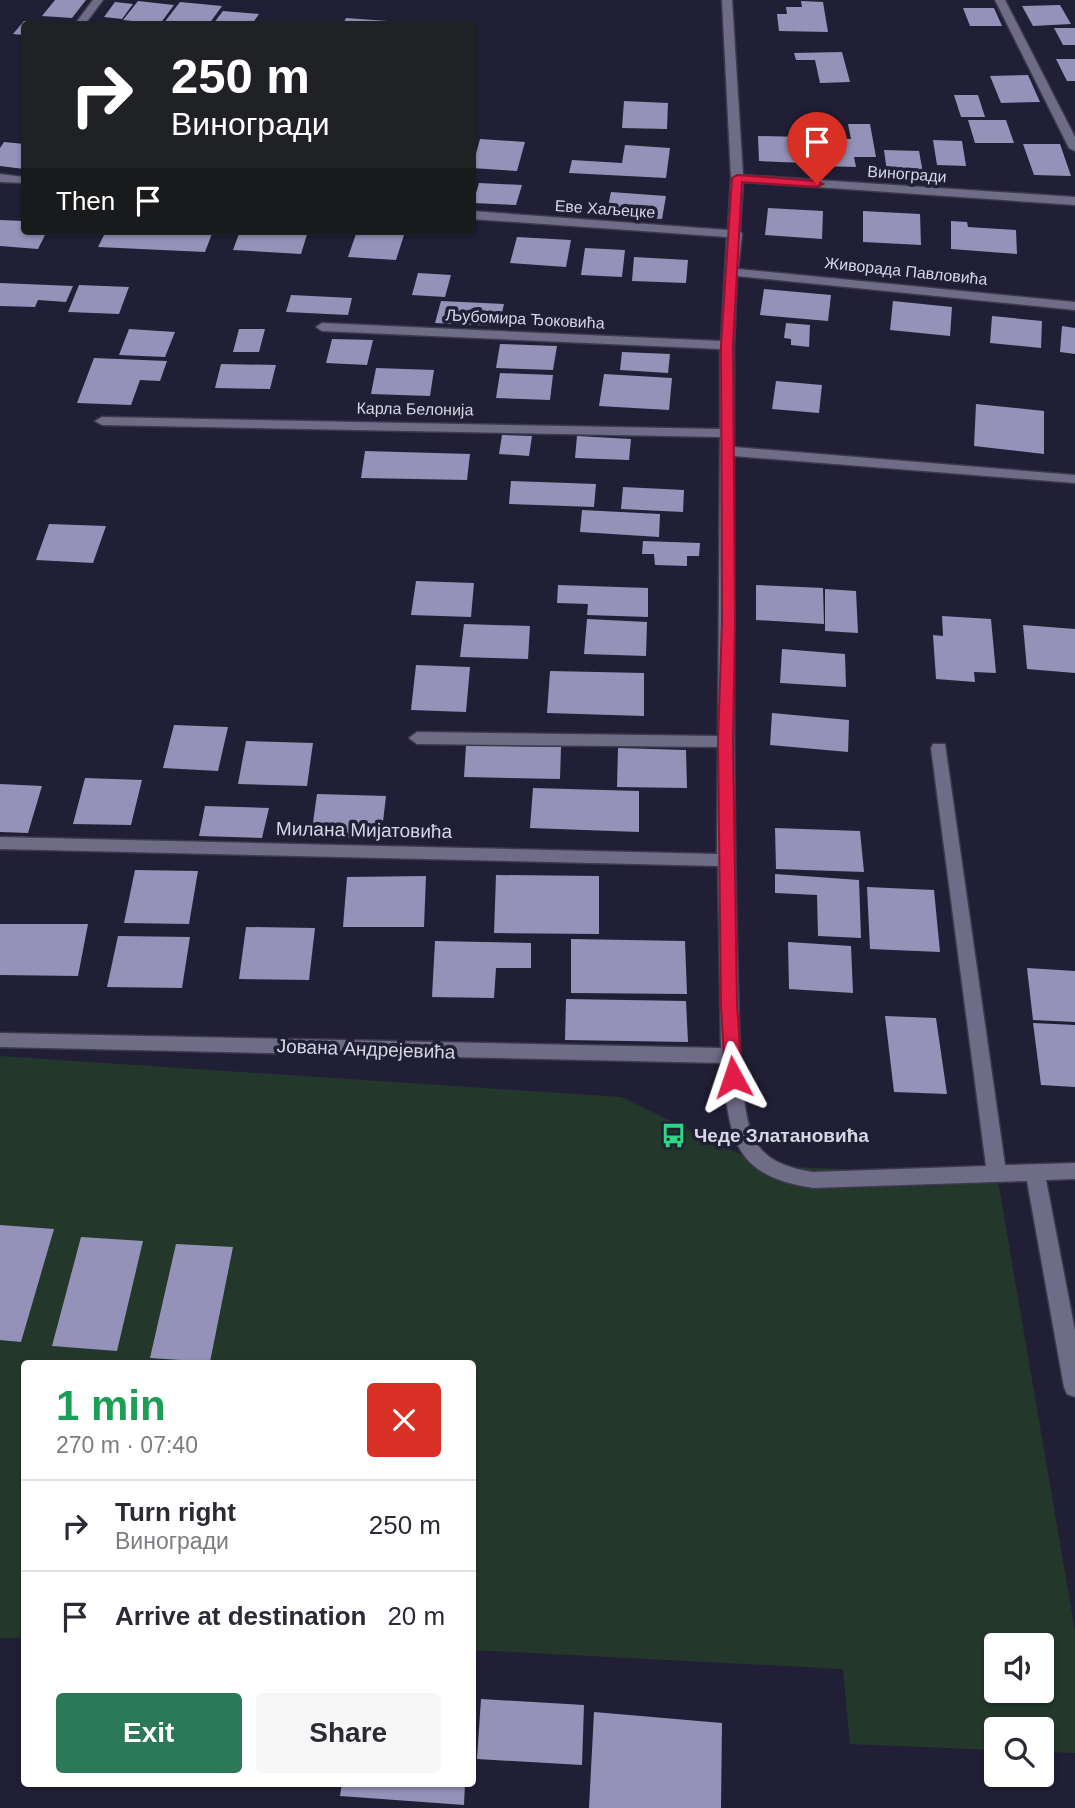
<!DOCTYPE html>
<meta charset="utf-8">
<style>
:root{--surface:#fff;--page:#f7f7f7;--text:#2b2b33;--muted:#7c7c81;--line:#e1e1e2;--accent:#2c7957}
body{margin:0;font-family:Arial,sans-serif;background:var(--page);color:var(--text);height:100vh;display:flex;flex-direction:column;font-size:26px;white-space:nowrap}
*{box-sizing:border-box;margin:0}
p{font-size:23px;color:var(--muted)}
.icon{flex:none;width:38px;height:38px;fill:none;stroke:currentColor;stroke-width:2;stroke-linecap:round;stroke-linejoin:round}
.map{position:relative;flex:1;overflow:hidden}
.panel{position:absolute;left:21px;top:1360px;width:455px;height:427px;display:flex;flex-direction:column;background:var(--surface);border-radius:7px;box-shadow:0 2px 5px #0004}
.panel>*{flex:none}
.guide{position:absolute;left:21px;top:21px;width:455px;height:214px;border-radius:7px;box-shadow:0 2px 5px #0004;background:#202124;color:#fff;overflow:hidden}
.buttons{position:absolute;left:984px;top:1633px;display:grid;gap:14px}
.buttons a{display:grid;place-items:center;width:70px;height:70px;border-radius:7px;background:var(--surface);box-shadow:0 2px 5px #0004;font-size:35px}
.pin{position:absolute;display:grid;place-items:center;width:60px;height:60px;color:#fff;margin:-72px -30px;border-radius:50% 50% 50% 0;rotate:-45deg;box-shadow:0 0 7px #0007}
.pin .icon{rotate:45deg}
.me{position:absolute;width:77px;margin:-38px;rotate:355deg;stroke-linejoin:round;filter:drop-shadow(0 0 5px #0008)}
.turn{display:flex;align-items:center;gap:24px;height:147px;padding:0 35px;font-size:32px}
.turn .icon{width:91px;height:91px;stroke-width:2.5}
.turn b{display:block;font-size:49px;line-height:60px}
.then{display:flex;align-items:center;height:66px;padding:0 35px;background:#0003;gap:14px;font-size:26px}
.round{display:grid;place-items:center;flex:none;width:74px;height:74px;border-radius:7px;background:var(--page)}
.headline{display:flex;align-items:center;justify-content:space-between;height:119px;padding:0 35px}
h1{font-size:42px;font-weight:700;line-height:52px;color:#1e9e55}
.button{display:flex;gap:14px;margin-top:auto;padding:14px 35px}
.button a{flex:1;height:80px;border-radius:7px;background:var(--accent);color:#fff;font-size:28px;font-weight:700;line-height:80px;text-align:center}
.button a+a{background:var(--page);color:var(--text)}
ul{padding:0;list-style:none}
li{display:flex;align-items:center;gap:21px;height:91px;padding:0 35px;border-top:2px solid var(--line)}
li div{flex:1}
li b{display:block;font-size:26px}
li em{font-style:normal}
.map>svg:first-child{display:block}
</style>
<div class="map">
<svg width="1075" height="1808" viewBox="0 0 1075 1808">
<rect width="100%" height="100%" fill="#211f35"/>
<path fill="#23382a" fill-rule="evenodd" d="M0 1056 621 1097 765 1166 997 1175 1075 1631V1753L1041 1752V1729H996V1750L850 1744 843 1669 473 1650 472 1363H24V1638H0ZM996 1645H1041V1690H996Z"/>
<g fill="#9492b8">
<path d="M55 0H86L72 18 42 16Z"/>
<path d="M138 1 174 5 160 24 123 20Z"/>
<path d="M801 1 823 2 828 32 779 31 777 14H787L786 7H802Z"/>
<path d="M115 2 133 4 122 19 104 17Z"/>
<path d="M180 2 222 6 209 24H163Z"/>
<path d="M1060 5 1071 24 1033 26 1022 6Z"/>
<path d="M963 8H994L1002 26H970Z"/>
<path d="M223 11 259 14 252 24H213Z"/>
<path d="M346 18 388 21 387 24H343Z"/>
<path d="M24 21 38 24H24V35L13 34Z"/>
<path d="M1054 28H1075V45H1063Z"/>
<path d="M842 52 850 82 820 83 815 60H796L794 53Z"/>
<path d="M1056 59H1075V81H1067Z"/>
<path d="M1028 75 1040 102 1001 103 990 76Z"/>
<path d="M954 95H978L985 117H961Z"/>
<path d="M624 101 668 103 667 129 622 128Z"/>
<path d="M968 120H1006L1014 143H975Z"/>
<path d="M848 124H870L876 157H854L856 167 822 166 818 138 851 139Z"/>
<path d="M758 136 803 137 805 163 759 161Z"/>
<path d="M480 139 525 142 517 171 472 168Z"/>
<path d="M933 140 962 141 966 166 937 165Z"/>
<path d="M4 142 24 144V169L0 166V148Z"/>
<path d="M1023 144H1060L1071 176 1034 175Z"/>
<path d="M625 145 670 148 666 178 569 173 572 160 622 163Z"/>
<path d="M884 150 919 151 923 173 887 172Z"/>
<path d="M479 183 522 185 516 205 473 203Z"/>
<path d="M611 192 666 196 662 219 606 216Z"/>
<path d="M768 208 823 211 822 239 765 235Z"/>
<path d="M863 211 920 214 921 245 863 242Z"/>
<path d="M0 220 24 221V231H47L38 249 0 246Z"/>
<path d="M951 221 967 222 968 227 1016 230 1017 254 951 249Z"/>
<path d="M106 231H213L205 252 98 247Z"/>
<path d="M240 231H308L301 254 233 250Z"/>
<path d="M357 231 405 232 396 260 348 257Z"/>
<path d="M517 237 571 240 566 267 510 263Z"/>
<path d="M585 248 625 250 622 277 581 275Z"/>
<path d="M634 257 688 260 686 283 632 281Z"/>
<path d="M418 273 451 275 445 297 412 295Z"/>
<path d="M0 283 73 286 66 302 38 300 35 307 0 306Z"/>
<path d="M79 285 129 287 119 314 68 312Z"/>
<path d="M764 289 831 295 828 321 760 315Z"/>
<path d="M291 295 352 298 348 315 286 312Z"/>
<path d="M441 301 504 304 499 326 435 323Z"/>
<path d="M893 301 952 307 950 336 890 330Z"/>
<path d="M992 316 1042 321 1041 348 990 343Z"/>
<path d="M786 323 810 325 809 347 791 345V339L784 338Z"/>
<path d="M1062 326 1075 328V354L1060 352Z"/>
<path d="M129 329 175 332 165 357 119 355Z"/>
<path d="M239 329H265L259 352H233Z"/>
<path d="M332 339 373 340 367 365 326 363Z"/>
<path d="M500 344 557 346 553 370 496 368Z"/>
<path d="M622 352 670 354 668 373 620 370Z"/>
<path d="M94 358 167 361 160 381 140 380 131 405 77 403Z"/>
<path d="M221 364 276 365 270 389 215 388Z"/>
<path d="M376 368 434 370 430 396 371 394Z"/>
<path d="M500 373 553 375 550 400 496 398Z"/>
<path d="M604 374 672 378 669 410 599 406Z"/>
<path d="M776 381 822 385 819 413 772 409Z"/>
<path d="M976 404 1044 411V454L974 446Z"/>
<path d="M502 435 532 436 529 456 499 454Z"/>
<path d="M577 436 631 439 629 460 575 458Z"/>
<path d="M365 451 470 454 467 480 361 478Z"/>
<path d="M511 481 596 484 594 507 509 504Z"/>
<path d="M623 487 684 490 683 512 621 509Z"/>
<path d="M582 510 660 514 659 537 580 532Z"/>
<path d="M49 524 106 526 93 563 36 560Z"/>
<path d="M643 541 700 543 699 556H687V566L655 565 654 554H642Z"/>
<path d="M416 581 474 583 471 617 411 615Z"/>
<path d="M558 585 648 588V617L587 615 588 604 557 603Z"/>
<path d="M756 585 823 588 824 624 756 620Z"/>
<path d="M825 589 856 591 858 633 825 631Z"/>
<path d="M942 616 991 619 996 673 974 672 975 682 936 679 933 635 943 636Z"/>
<path d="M587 619 647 622 646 656 584 654Z"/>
<path d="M464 624 530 626 528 659 460 657Z"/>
<path d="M1023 625 1075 629V673L1027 669Z"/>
<path d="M782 649 845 654 846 687 780 683Z"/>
<path d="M416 665 470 667 466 712 411 710Z"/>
<path d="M550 671 644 673V716L547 713Z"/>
<path d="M772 713 849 720 848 752 770 745Z"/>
<path d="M174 725 228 727 218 771 163 768Z"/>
<path d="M246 741 313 743 307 786 238 784Z"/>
<path d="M466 745 561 747 560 779 464 777Z"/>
<path d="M618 748 686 750 687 788 617 787Z"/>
<path d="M85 778 142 780 131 825 73 824Z"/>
<path d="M0 784 42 786 28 833 0 832Z"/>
<path d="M533 788 639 791V832L530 828Z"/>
<path d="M317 794 386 796 381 839 311 837Z"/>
<path d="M205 806 269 808 262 838 199 836Z"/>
<path d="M775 828 860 831 864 872 776 869Z"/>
<path d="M135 870 198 871 189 924 124 923Z"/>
<path d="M775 874 859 880 861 938 818 936 817 895 775 893Z"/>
<path d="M496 875 599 876V934L494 933Z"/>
<path d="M426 876 424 927H343L347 877Z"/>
<path d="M867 887 934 890 940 952 870 949Z"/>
<path d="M0 924H88L78 976 0 975Z"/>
<path d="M246 927 315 928 309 980 239 979Z"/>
<path d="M118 936 190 937 182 988 107 987Z"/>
<path d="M571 939 685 941 687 994 571 993Z"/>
<path d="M435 941 531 943V968H496L494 998 432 997Z"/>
<path d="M788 942 851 946 853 993 789 989Z"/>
<path d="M1027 968 1075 971V1022L1033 1020Z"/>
<path d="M566 999 686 1001 688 1042 565 1040Z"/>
<path d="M885 1016 936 1018 947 1094 894 1092Z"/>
<path d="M1033 1023 1075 1025V1087L1041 1085Z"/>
<path d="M0 1225 54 1229 21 1342 0 1340Z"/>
<path d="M81 1237 143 1241 117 1351 52 1346Z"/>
<path d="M176 1244 233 1247 210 1362 150 1358Z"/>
<path d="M481 1699 584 1705 582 1765 477 1759Z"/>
<path d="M594 1712 722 1723 721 1808H589Z"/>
<path d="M342 1783H465L464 1805 340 1796Z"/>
</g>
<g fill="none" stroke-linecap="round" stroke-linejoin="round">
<defs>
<g id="minor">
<path d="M93 0H103L85 24H75Z"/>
<path d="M722 0H732L743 175 1075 197V205L743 182 740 231 742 234 738 269 1075 302V310L737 276 734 345V447L1075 475V483L734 456C734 631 733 807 738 983 739 1016 739 1115 755 1141 768 1162 789 1168 813 1172L986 1166 931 748 933 744H945L1005 1165 1075 1163V1179L1046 1180 1075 1331V1397L1067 1394 1064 1387 1027 1181 813 1188C730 1176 730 1135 722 1063L0 1047V1033L721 1048 718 866 0 849V837L717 854 718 747 417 744 409 738 417 732 718 736 720 437 102 425 95 421 102 417 720 429V349L322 331 316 327 322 323 721 341 727 237 472 219V211L728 230 731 178Z"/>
<path d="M995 0H1005L1075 137V151L1069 148Z"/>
<path d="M0 174 24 177V183L0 182Z"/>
</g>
</defs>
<use href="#minor" stroke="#3c394c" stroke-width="3"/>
<use href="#minor" fill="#6e6c87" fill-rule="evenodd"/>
</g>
<path fill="#e11d48" stroke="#92132f" stroke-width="2" d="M737 175 817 181 823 184 817 187 742 182 733 345 735 622 733 742 737 1004 742 1077 733 1084 725 1077 721 1004 718 742 722 622 721 345 732 178Z"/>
<defs>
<symbol id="bus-bare" viewBox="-9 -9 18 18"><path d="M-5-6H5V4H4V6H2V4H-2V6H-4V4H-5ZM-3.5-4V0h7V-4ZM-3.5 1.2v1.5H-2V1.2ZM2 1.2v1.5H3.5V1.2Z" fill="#2dd883" stroke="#211f35" stroke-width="2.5" paint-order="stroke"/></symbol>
</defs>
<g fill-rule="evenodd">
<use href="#bus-bare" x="656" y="1118" width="35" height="35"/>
</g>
<g text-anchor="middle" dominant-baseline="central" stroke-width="7" stroke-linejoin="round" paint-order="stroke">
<g font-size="16" fill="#d6d6e5" stroke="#211f35">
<text transform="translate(907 174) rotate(4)">Виногради</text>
<text transform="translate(605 209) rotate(4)">Еве Хаљецке</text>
<text transform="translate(906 271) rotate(6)">Живорада Павловића</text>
<text transform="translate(525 319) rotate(3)">Љубомира Ђоковића</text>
<text transform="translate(415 409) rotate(1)">Карла Белонија</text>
</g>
<g font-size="19" fill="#d6d6e5" stroke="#211f35">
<text transform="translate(364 830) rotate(1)">Милана Мијатовића</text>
<text transform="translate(366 1049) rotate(2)">Јована Андрејевића</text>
</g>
<g font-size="19" font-weight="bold" fill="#d6d6e5" stroke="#211f35" text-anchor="start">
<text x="694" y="1135">Чеде Златановића</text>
</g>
</g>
</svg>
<div class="buttons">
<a><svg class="icon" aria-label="sound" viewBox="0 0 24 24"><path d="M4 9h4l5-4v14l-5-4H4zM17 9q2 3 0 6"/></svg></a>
<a><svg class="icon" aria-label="search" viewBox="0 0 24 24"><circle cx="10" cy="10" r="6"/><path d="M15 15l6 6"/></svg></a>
</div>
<div class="pin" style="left:817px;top:184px;background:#d93025"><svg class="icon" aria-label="arrive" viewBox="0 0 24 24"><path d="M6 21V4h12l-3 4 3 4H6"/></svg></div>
<svg class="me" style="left:733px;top:1077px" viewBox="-20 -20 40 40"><path d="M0-17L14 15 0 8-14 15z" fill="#e11d48" stroke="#fff" stroke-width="4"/></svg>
<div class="guide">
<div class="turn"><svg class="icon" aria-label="right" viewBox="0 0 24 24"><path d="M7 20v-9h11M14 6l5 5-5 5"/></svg><div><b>250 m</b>Виногради</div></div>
<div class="then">Then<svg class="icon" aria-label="arrive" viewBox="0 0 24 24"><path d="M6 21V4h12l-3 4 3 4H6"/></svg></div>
</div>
<section class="panel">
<div class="headline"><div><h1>1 min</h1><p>270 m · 07:40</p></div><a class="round" style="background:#d93025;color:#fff"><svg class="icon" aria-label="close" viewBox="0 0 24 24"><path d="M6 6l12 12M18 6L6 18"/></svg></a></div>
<ul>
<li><svg class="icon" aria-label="right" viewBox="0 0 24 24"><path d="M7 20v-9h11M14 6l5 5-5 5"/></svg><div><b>Turn right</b><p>Виногради</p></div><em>250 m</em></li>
<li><svg class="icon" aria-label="arrive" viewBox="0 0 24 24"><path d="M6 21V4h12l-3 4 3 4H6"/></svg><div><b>Arrive at destination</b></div><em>20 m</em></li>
</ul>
<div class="button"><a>Exit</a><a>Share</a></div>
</section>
</div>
